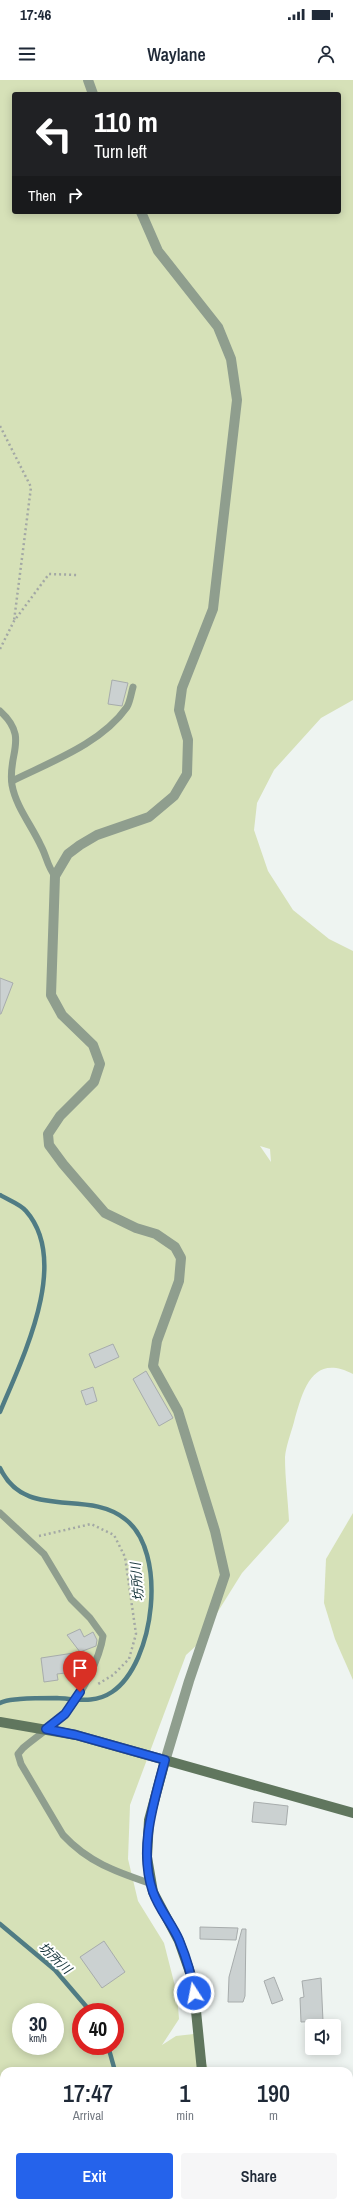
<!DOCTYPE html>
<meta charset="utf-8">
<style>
:root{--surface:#fff;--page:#f6f6f7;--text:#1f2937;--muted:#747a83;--accent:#2563eb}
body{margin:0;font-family:"Archivo Narrow","Noto Sans JP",sans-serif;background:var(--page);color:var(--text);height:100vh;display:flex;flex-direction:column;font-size:15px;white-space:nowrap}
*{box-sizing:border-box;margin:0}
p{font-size:13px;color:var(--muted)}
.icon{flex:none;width:22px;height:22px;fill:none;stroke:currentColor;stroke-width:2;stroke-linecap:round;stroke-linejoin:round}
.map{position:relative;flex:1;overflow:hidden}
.panel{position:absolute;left:0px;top:1987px;width:353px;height:140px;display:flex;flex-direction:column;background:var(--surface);border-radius:12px 12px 0 0;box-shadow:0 2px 10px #0003}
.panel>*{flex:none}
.hud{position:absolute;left:12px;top:12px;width:329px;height:122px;border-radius:4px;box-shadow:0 2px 10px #0003;background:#202124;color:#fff;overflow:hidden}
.fabs{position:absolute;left:305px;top:1939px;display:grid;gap:8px}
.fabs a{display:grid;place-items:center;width:36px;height:36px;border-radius:4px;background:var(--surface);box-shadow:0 2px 10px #0003;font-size:20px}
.speed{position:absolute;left:12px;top:1923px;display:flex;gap:8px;font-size:20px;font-weight:700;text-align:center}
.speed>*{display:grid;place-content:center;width:52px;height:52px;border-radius:50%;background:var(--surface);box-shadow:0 2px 10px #0003;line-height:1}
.speed small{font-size:10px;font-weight:400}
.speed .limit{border:6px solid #d22;background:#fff;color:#111}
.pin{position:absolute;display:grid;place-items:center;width:34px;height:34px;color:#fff;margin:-41px -17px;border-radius:50% 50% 50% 0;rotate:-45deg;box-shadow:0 0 4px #0007}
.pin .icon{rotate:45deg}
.me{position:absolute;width:44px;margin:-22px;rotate:349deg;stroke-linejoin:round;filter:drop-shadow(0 0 3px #0008)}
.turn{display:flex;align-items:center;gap:14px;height:84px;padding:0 16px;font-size:18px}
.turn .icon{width:52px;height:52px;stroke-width:2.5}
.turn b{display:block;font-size:28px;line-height:34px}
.then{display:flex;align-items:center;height:38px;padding:0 16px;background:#0003;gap:8px;font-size:15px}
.eta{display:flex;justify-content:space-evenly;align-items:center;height:68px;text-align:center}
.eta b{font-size:24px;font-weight:600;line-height:28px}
.primary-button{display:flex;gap:8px;margin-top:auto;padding:8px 16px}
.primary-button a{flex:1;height:46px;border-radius:4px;background:var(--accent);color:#fff;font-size:16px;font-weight:600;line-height:46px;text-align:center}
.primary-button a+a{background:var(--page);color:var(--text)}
.status{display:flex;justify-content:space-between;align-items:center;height:28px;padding:0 20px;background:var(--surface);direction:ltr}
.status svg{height:11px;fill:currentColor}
header{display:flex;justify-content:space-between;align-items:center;height:52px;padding:0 16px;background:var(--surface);font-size:18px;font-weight:600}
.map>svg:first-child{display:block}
</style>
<div class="status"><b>17:46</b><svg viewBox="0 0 49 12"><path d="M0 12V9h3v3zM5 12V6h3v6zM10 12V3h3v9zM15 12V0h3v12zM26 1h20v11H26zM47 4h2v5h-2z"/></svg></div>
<header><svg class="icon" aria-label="menu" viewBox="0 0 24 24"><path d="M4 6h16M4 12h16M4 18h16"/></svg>Waylane<svg class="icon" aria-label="person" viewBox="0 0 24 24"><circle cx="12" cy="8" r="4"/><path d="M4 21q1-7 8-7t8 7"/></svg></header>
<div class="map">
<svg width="353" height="2127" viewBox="0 0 353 2127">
<rect width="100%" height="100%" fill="#eef4f1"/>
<g fill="#d6e1b8" fill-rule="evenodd">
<path d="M0 0H353V620L321 638 274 690 257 723 254 750 268 791 293 830 329 859 353 871V1294C312 1273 303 1310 294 1342 291 1353 286 1366 285 1377 285 1398 288 1420 289 1441L242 1493 197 1565 186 1575 130 1725 128 1779 138 1821 164 1863 177 1914 179 1939 162 1965 176 1956 194 1954 209 1991H4V2123H76L80 2127H0ZM14 14H339V132H14ZM260 1066 270 1069 271 1082ZM21 1932H55V1966H21ZM81 1932H115V1966H81Z"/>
<path d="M353 1433V1600L335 1559 324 1523 326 1479Z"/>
<path d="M169 2123H261L263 2127H170Z"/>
</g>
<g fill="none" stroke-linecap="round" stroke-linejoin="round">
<g stroke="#507c84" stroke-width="4.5">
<path d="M0 1115C8 1120 20 1124 26 1131 71 1182 22 1279 0 1332"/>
<path d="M0 1388C26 1442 86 1408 125 1439 168 1471 155 1583 112 1612 94 1624 77 1619 57 1618 45 1618 32 1618 20 1619 13 1620 6 1620 0 1623"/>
<path d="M0 1844 55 1890 91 1932"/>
<path d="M108 1966 115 1991"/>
<path d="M78 2123 80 2127"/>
</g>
</g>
<g fill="#cbd1d1" stroke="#a7acac">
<path d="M112 600 128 603 122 626 108 624Z"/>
<path d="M0 898 13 903 1 934H0Z"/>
<path d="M113 1264 119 1277 95 1288 89 1274Z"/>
<path d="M146 1291 173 1338 159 1346 133 1299Z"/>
<path d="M93 1307 97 1321 86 1325 81 1311Z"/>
<path d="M80 1549 84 1557 93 1552 97 1560 96 1566 80 1572 67 1555Z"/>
<path d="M80 1572 82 1591 57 1594 58 1600 44 1602 41 1578Z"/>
<path d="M254 1722 288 1726 286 1745 252 1742Z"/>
<path d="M200 1847 238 1848 236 1860 200 1859Z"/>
<path d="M242 1849H246L245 1916 243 1922H228L229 1897Z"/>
<path d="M104 1861 125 1892 102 1908 80 1877Z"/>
<path d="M274 1897 283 1920 272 1924 264 1901Z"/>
<path d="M321 1898 323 1941 301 1942 300 1918 304 1917 302 1901Z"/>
</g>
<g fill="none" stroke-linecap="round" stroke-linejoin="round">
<g stroke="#a3a8a5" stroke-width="2.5" stroke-dasharray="2 3" stroke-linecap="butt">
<path d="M0 346 31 407 14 541"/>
<path d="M0 569 14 541 49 494 77 495"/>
<path d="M39 1456 91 1444 114 1455 125 1477 136 1554 129 1579 113 1595 98 1604"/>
</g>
<g stroke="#8f9e8e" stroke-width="7">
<path d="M0 631C30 658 7 674 12 705 16 727 32 746 41 766 47 777 47 786 55 796"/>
<path d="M12 701C50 682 101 664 127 627 130 622 131 614 133 607"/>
<path d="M0 1433 44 1474 71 1519 90 1538 103 1556C100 1578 81 1616 66 1633 53 1646 37 1656 23 1668L18 1674 21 1684 63 1755C89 1783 117 1792 152 1804"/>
</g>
<g stroke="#8f9e8e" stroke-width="10">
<path d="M88 0 93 14"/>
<path d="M141 132 158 171 218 247 231 279 237 320 213 529 182 608 179 630 188 660 187 694 174 716 149 737 97 755 80 765 68 774 55 796 51 915 62 935 93 965 100 984 94 1002 60 1036 48 1054 49 1065 63 1084 105 1133 136 1148 156 1154 175 1167 181 1178 179 1201 157 1261 153 1286 178 1331 215 1451 225 1495 189 1601 165 1681"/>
</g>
<g stroke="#60765e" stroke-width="10">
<path d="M0 1642 76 1655 353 1733"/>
<path d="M165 1681 149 1740 147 1777 153 1812 179 1861 193 1901 202 1991"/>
<path d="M272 2123 276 2127"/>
</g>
</g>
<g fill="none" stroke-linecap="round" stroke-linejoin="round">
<defs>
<path id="route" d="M80 1612 65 1634 46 1649 76 1655 165 1680C154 1722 138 1769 153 1812 159 1829 172 1844 179 1860 186 1877 192 1896 194 1913"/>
</defs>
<use href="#route" stroke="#184099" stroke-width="10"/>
<use href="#route" stroke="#2563eb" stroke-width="7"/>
</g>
<g text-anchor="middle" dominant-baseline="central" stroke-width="4" stroke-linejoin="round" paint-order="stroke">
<g font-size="13" font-style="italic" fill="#15343a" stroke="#fff">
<text transform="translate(137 1502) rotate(-95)">坊所川</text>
<text transform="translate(55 1878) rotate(43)">坊所川</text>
</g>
</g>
</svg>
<div class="fabs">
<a><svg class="icon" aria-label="sound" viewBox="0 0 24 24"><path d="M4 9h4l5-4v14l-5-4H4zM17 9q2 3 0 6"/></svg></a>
</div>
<div class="speed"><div>30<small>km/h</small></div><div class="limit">40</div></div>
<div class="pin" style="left:80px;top:1612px;background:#d93025"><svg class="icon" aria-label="arrive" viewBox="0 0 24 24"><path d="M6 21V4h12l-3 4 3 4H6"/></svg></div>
<svg class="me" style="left:194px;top:1913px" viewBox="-20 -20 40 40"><circle r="17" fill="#2563eb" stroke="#fff" stroke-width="3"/><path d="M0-11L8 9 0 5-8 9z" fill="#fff"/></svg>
<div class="hud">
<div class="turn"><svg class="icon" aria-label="left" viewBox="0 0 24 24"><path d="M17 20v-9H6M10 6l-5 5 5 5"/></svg><div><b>110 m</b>Turn left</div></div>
<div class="then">Then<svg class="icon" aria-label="right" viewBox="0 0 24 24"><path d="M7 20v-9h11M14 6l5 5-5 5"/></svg></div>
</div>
<section class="panel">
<div class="eta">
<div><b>17:47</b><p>Arrival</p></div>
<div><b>1</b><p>min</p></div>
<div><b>190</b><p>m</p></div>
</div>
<div class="primary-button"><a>Exit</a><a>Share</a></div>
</section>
</div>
